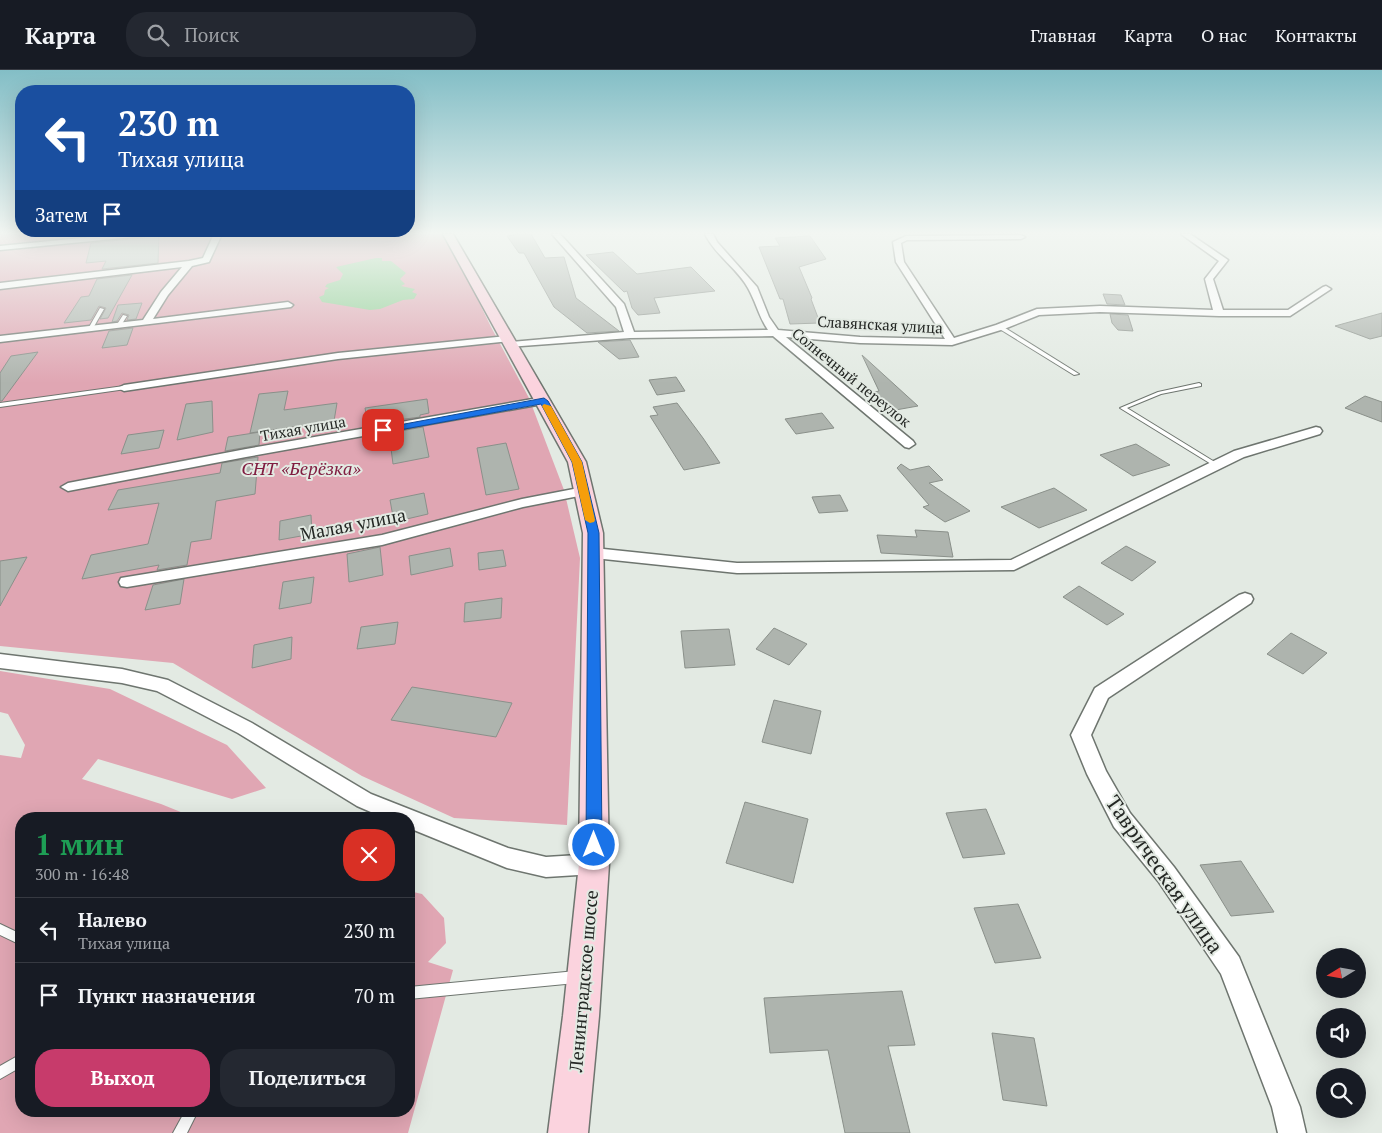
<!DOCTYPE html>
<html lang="ru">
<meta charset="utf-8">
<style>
:root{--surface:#171b24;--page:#242831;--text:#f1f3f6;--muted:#9ea1a6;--line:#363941;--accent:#c73b6b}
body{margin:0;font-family:"PT Serif",serif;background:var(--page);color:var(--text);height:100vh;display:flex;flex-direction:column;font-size:19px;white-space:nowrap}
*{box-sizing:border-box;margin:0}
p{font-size:16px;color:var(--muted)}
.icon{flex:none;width:28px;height:28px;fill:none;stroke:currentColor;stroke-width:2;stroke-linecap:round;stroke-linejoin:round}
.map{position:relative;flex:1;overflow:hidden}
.sheet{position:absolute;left:15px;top:742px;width:400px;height:305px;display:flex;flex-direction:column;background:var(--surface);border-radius:20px;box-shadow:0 5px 20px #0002}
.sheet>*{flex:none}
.banner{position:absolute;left:15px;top:15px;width:400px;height:152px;border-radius:20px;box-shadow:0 5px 20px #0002;background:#1a4fa0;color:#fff;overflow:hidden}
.needle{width:32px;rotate:259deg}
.tools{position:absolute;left:1316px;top:878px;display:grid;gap:10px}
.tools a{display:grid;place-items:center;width:50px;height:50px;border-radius:50%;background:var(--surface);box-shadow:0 5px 20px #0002;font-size:25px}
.pin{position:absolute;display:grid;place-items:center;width:42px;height:42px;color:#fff;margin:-21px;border-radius:10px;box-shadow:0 2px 8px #0006}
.me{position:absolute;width:55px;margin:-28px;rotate:0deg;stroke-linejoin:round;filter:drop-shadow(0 0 4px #0008)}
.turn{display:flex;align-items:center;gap:18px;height:105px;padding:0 20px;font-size:22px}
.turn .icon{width:65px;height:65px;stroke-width:2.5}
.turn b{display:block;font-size:35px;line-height:42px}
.then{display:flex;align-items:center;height:48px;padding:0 20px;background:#0003;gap:10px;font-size:19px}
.round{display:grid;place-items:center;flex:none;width:52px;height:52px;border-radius:20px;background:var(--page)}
.headline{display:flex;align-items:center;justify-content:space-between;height:85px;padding:0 20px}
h1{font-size:30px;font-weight:700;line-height:38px;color:#1e9e55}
.primary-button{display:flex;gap:10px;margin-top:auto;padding:10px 20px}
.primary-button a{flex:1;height:58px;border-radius:20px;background:var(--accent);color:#fff;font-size:20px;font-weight:700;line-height:58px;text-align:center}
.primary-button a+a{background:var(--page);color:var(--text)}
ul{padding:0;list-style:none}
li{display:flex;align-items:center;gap:15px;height:65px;padding:0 20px;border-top:1px solid var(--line)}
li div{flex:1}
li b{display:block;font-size:19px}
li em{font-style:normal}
header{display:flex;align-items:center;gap:30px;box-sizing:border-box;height:70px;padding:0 25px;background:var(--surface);border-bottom:1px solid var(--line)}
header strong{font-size:24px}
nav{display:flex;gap:28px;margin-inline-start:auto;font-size:18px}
.search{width:350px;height:45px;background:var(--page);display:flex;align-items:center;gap:12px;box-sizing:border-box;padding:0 18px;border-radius:20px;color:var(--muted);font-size:19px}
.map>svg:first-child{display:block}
</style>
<header>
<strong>Карта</strong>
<div class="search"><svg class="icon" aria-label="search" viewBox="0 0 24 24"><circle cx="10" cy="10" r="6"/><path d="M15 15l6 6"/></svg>Поиск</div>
<nav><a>Главная</a><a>Карта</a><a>О нас</a><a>Контакты</a></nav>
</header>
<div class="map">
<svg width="1382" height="1063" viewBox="0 0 1382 1063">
<rect width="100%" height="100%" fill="#e3eae3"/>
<g fill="#e0a6b3">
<path d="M0 164H446L491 257 529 328 564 420 580 488 567 755 454 748 362 706 173 593 0 576Z"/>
<path d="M0 601 110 619 227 675 266 718 232 729 98 689 82 709 161 734 198 749H21V1041H409V821L422 824 444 848 446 873 428 892 453 900 408 1063H0V685L21 688 25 675 8 644 0 642Z"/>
</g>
<path fill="#8dcd92" d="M376 188H382V191H391L406 203 400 209 405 214 401 216 415 219 412 222 417 224 414 229 403 230 380 239 370 240 322 232 319 227 324 225 325 220 329 218 325 217 327 214 340 210 343 204 336 197Z"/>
<g fill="#aeb4ae" stroke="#8a908a">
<path d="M149 164H159L158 193 102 199 106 191 86 193 91 173 143 168Z"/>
<path d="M513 164H531L545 188 564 187 576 228 619 261 587 263 554 237 524 183H519L507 166 514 165Z"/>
<path d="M810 166 826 189 799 197 812 228 811 229 820 253 790 254 783 229H780L759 177 780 176 775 168Z"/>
<path d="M613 182 637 204 691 197 715 221 654 228 660 243 638 245 632 238 627 221 624 222 586 185Z"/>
<path d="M132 205 108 248 100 249 106 238 99 236 91 250 64 253 81 227 89 226 97 209Z"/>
<path d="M1103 224 1121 225 1125 235 1107 234Z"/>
<path d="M142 233 136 249 127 250 129 245 122 243 117 251 112 252 118 235Z"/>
<path d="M1382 243V266L1370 269 1335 256Z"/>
<path d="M1110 244 1128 245 1133 261 1118 260 1112 253Z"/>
<path d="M133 258 127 275 102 278 109 261Z"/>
<path d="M630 270 639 287 619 289 598 272Z"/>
<path d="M38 282 2 331H0V303L11 286Z"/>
<path d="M862 285 918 336 890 341 871 323 879 321Z"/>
<path d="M676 307 685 321 657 325 649 310Z"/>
<path d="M288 321 284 340 337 333 334 351 250 363 259 324Z"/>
<path d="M1365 326 1382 332V352L1345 338Z"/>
<path d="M427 329 429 343 420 345V347L368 354 365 338Z"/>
<path d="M212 331 213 362 177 370 186 334Z"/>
<path d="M677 333 703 368 720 393 684 400 650 346 658 345 653 337Z"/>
<path d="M822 343 834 358 796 364 785 349Z"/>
<path d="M423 357 429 387 393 394 389 363Z"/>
<path d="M164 360 159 378 121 384 128 365Z"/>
<path d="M260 362 259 375 225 381 228 367Z"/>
<path d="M506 373 519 419 486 425 477 378Z"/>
<path d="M1136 374 1170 395 1133 406 1100 385Z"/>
<path d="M258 387 255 424 216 431 211 469 191 472 187 495 157 500 159 495 82 509 91 485 148 474 159 433 108 440 118 420 220 403 222 393Z"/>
<path d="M901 394 910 400 929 396 943 410 929 413 970 441 945 452 923 437 929 435 897 398Z"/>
<path d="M1054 418 1087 440 1039 458 1001 437Z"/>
<path d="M424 423 428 444 394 452 390 430Z"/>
<path d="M840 425 848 441 819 443 812 427Z"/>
<path d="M311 445 312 464 279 470 280 451Z"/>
<path d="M915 460 948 462 953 487 881 483 877 465 917 467Z"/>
<path d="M1126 476 1156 492 1132 511 1101 493Z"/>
<path d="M380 477 383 505 349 512 347 484Z"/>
<path d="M450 478 453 496 411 505 409 486Z"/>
<path d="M503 480 506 496 479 500 478 483Z"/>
<path d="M27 487 0 536V491Z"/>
<path d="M314 507 311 533 279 539 283 512Z"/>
<path d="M184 509 180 534 145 540 153 515Z"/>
<path d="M1079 516 1124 544 1107 555 1063 527Z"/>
<path d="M502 528 501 548 464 552 465 533Z"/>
<path d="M398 552 395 574 357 579 361 557Z"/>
<path d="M774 558 807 574 789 595 756 579Z"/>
<path d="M729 559 735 595 685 598 681 561Z"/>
<path d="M1291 563 1327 583 1303 604 1267 584Z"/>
<path d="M292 567 291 589 252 598 254 575Z"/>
<path d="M412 617 512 633 496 667 391 650Z"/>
<path d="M774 630 821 641 811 684 762 672Z"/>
<path d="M745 732 808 749 793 813 726 793Z"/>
<path d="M986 739 1005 784 963 788 946 743Z"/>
<path d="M1241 791 1274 842 1231 846 1200 795Z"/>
<path d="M1018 834 1041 888 995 893 974 838Z"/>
<path d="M902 921 915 975 888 976 910 1063H845L828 980 770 983 764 928Z"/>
<path d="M992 963 1034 968 1047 1036 1003 1030Z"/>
</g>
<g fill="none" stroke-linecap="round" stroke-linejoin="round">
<defs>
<g id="lane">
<path d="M100 238 104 239 92 260H88V259Z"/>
<path d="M123 245 127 246 120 257H116V256Z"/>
<path d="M998 256H1002L1079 304 1074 305 998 258Z"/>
<path d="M1199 313 1201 314V316L1161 324 1127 338 1218 394V396L1216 397 1120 338 1158 322Z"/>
<path d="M124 316 126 317V319L0 337V333Z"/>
<path d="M0 854 21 864V875L0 865Z"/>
<path d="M576 901 580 903 582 907 580 911 576 913 409 929V917Z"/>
<path d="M21 984V997L0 1009V996Z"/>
<path d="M185 1041H198L187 1063H173Z"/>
</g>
<g id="street">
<path d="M122 164H147L143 166 0 180V176Z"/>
<path d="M214 164H222L209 192 192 196 168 225 153 249 288 232 293 235 291 237 0 272V266L143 250 161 222 182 197 0 219V213L189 191 203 188Z"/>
<path d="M552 164H560L624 234 634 262 768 260C759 247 756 232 748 218 737 198 715 185 705 164H713L717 172 757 217 769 247 778 260 860 267 945 269 896 192 893 172 906 166 1021 165 1025 167 1021 169 907 170 901 173 904 192 954 268 996 255 1037 239 1100 236 1213 240 1205 209 1219 191 1181 164H1190L1228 190 1213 209 1223 240H1288L1323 217 1326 216 1331 219 1290 246H1219L1100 242 1039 245 1004 259 952 275 860 273 786 267 913 371 915 374 909 378 905 377 773 266 630 268 507 277 506 275 507 273 511 272 624 262 616 237Z"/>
<path d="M507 266 512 269 511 271 338 289 124 321 118 318 124 315 338 283Z"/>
<path d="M544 327 548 329 550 331 548 333 246 387 68 421 61 417 68 413 246 379Z"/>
<path d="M1316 357 1320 358 1322 361 1320 364 1244 387 1014 500 737 503 594 488 589 486 586 483 589 480 594 478 737 493 1011 490 1234 381Z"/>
<path d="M584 417 589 418 591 421 589 424 523 437 382 475 127 517 121 516 119 512 121 508 127 507 382 465 522 429Z"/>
<path d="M1245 523 1251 525 1253 529 1251 533 1108 628 1091 665 1106 701 1130 743 1174 797 1239 887 1300 1037 1306 1063H1278L1272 1037 1221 904 1158 811 1114 757 1087 704 1071 665 1095 618 1239 525Z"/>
<path d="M0 584 122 599 168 610 252 653 371 724 508 778 546 787 594 784 602 787 605 794 602 801 594 804 546 807 507 798 409 758V749H387L357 736 238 663 157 621 122 613 0 598Z"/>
</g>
<path id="secondary" d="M443 164H453L586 392 603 463 609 794 599 946 588 1063H548L563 946 579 794 583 463 568 392Z"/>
</defs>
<use href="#lane" stroke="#6e756f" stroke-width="2"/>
<use href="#street" stroke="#6e756f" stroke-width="3"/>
<use href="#secondary" stroke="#6e756f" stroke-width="3"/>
<use href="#lane" fill="#fff" fill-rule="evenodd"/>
<use href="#street" fill="#fff" fill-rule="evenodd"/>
<use href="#secondary" fill="#fbd3de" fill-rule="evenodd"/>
</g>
<linearGradient id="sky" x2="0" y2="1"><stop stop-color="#83bec6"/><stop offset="0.52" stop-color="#f2f6f2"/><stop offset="1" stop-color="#f2f6f2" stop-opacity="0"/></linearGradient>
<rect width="1382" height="313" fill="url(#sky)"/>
<path fill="#1a73e8" stroke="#114b97" d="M544 328 548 331 582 392 599 463 602 775 599 780 594 782 588 780 586 775 588 463 572 392 541 334 383 363 379 360 383 358Z"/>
<path fill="#f59e0b" d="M544 334 551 336 582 392 595 450 594 452 590 453 585 450 572 392 542 336Z"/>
<g text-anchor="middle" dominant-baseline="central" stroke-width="4" stroke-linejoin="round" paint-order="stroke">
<g font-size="15" fill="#242724" stroke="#e3eae3">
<text transform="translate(880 254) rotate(3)">Славянская улица</text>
<text transform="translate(852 307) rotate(39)">Солнечный переулок</text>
<text transform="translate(303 358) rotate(-10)">Тихая улица</text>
</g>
<g font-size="18" font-style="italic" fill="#801d41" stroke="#e3eae3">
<text x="301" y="398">СНТ «Берёзка»</text>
</g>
<g font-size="18" fill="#242724" stroke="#e3eae3">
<text transform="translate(353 454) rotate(-11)">Малая улица</text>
<text transform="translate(583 911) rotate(-85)">Ленинградское шоссе</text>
</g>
<g font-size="21" fill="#242724" stroke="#e3eae3">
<text transform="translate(1165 804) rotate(55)">Таврическая улица</text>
</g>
</g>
</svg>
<div class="tools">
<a><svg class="needle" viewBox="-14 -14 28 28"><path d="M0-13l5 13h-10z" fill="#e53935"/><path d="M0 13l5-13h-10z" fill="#9ea1a6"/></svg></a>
<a><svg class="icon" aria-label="sound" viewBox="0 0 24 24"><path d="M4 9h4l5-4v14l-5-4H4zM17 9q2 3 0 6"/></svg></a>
<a><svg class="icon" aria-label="search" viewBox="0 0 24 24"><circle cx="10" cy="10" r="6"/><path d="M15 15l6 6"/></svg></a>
</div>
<div class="pin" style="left:383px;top:360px;background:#d93025"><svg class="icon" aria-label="arrive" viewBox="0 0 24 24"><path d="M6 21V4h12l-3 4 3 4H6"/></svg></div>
<svg class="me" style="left:594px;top:775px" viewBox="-20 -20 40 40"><circle r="17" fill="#1a73e8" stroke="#fff" stroke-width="3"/><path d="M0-11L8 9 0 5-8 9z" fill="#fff"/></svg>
<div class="banner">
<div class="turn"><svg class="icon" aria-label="left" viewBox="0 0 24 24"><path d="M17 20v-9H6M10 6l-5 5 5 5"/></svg><div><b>230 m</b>Тихая улица</div></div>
<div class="then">Затем<svg class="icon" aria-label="arrive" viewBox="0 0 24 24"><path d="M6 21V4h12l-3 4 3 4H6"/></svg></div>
</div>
<section class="sheet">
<div class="headline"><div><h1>1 мин</h1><p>300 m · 16:48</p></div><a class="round" style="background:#d93025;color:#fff"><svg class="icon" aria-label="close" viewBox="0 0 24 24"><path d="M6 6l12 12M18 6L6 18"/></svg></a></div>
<ul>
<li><svg class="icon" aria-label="left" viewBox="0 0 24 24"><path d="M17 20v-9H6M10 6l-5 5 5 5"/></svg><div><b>Налево</b><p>Тихая улица</p></div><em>230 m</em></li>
<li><svg class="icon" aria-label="arrive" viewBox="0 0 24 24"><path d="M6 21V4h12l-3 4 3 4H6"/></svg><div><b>Пункт назначения</b></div><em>70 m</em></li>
</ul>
<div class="primary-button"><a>Выход</a><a>Поделиться</a></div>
</section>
</div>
